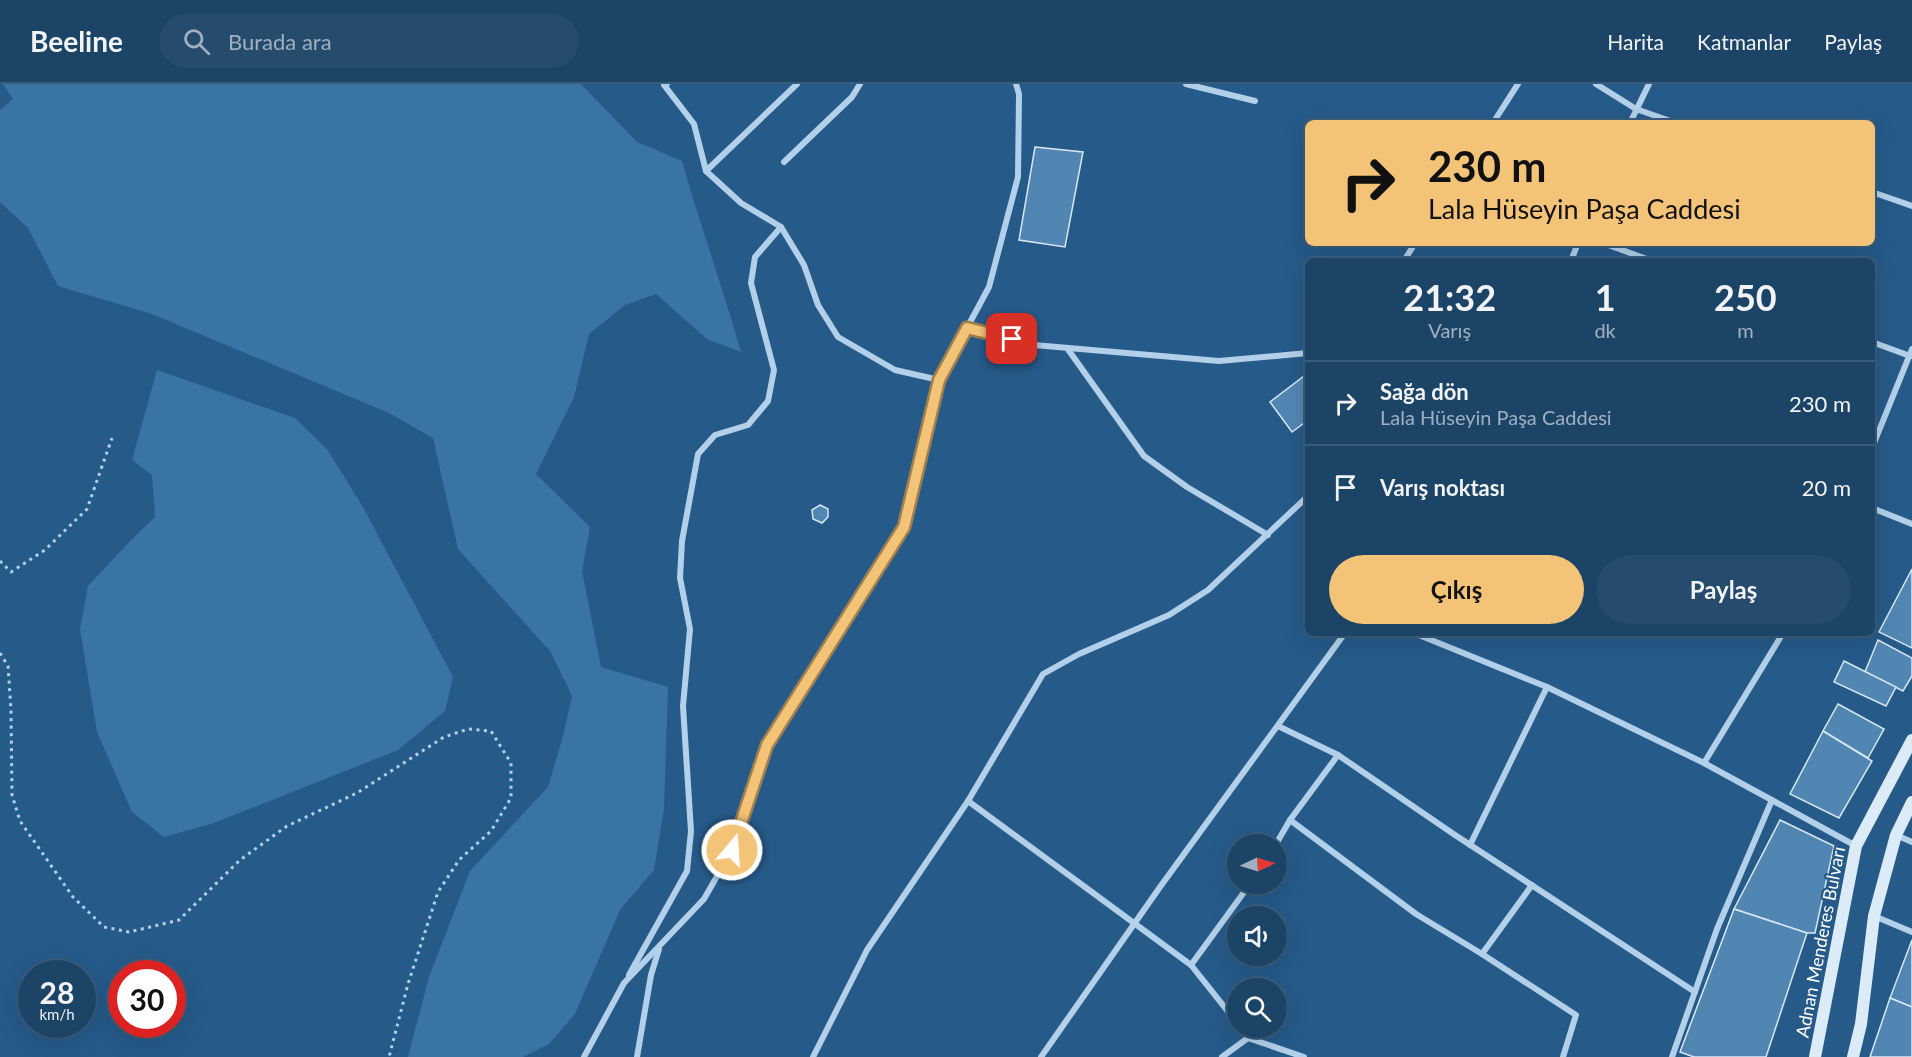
<!DOCTYPE html>
<html lang="tr">
<meta charset="utf-8">
<style>
:root{--surface:#1c4467;--page:#254b6d;--text:#f1f3f6;--muted:#a0b0c0;--line:#3a5c7b;--accent:#f3c377}
body{margin:0;font-family:Lato,sans-serif;background:var(--page);color:var(--text);height:100vh;display:flex;flex-direction:column;font-size:22px;white-space:nowrap}
*{box-sizing:border-box;margin:0}
p{font-size:20px;color:var(--muted)}
.icon{flex:none;width:33px;height:33px;fill:none;stroke:currentColor;stroke-width:2;stroke-linecap:round;stroke-linejoin:round}
.map{position:relative;flex:1;overflow:hidden}
.panel{position:absolute;left:1305px;top:174px;width:570px;height:378px;display:flex;flex-direction:column;background:var(--surface);border-radius:9px;box-shadow:0 6px 24px #0002,0 0 0 2px var(--line)}
.panel>*{flex:none}
.hud{position:absolute;left:1305px;top:36px;width:570px;height:126px;border-radius:9px;box-shadow:0 6px 24px #0002,0 0 0 2px var(--line);background:#f3c377;color:#111;overflow:hidden}
.needle{width:39px;rotate:86deg}
.controls{position:absolute;left:1227px;top:750px;display:grid;gap:12px}
.controls a{display:grid;place-items:center;width:60px;height:60px;border-radius:50%;background:var(--surface);box-shadow:0 6px 24px #0002,0 0 0 2px var(--line);font-size:30px}
.speed{position:absolute;left:18px;top:876px;display:flex;gap:12px;font-size:30px;font-weight:700;text-align:center}
.speed>*{display:grid;place-content:center;width:78px;height:78px;border-radius:50%;background:var(--surface);box-shadow:0 6px 24px #0002,0 0 0 2px var(--line);line-height:1}
.speed small{font-size:15px;font-weight:400}
.speed .limit{border:9px solid #d22;background:#fff;color:#111}
.pin{position:absolute;display:grid;place-items:center;width:51px;height:51px;color:#fff;margin:-26px;border-radius:12px;box-shadow:0 3px 9px #0006}
.me{position:absolute;width:66px;margin:-33px;rotate:18deg;stroke-linejoin:round;filter:drop-shadow(0 0 4px #0008)}
.turn{display:flex;align-items:center;gap:21px;height:126px;padding:0 24px;font-size:27px}
.turn .icon{width:78px;height:78px;stroke-width:2.5}
.turn b{display:block;font-size:42px;line-height:51px}
.eta{display:flex;justify-content:space-evenly;align-items:center;height:102px;text-align:center}
.eta b{font-size:36px;font-weight:700;line-height:42px}
.cta{display:flex;gap:12px;margin-top:auto;padding:12px 24px}
.cta a{flex:1;height:69px;border-radius:36px;background:var(--accent);color:#111;font-size:24px;font-weight:700;line-height:69px;text-align:center}
.cta a+a{background:var(--page);color:var(--text)}
ul{padding:0;list-style:none}
li{display:flex;align-items:center;gap:18px;height:84px;padding:0 24px;border-top:2px solid var(--line)}
li div{flex:1}
li b{display:block;font-size:22px}
li em{font-style:normal}
header{display:flex;align-items:center;gap:36px;box-sizing:border-box;height:84px;padding:0 30px;background:var(--surface);border-bottom:2px solid var(--line)}
header strong{font-size:28px}
nav{display:flex;gap:33px;margin-inline-start:auto;font-size:21px}
.search{width:420px;height:54px;background:var(--page);display:flex;align-items:center;gap:15px;box-sizing:border-box;padding:0 21px;border-radius:33px;color:var(--muted);font-size:22px}
.map>svg:first-child{display:block}
</style>
<header>
<strong>Beeline</strong>
<div class="search"><svg class="icon" aria-label="search" viewBox="0 0 24 24"><circle cx="10" cy="10" r="6"/><path d="M15 15l6 6"/></svg>Burada ara</div>
<nav><a>Harita</a><a>Katmanlar</a><a>Paylaş</a></nav>
</header>
<div class="map">
<svg width="1912" height="973" viewBox="0 0 1912 973">
<rect width="100%" height="100%" fill="#265a89"/>
<g fill="#3a74a5">
<path d="M3 0H581L637 58 682 77C700 141 723 204 741 268L707 255 656 210 625 221 589 250 574 313 536 390 590 443 582 487 601 583 668 603 664 725 654 786 620 826 575 930 549 960 523 973H408L429 893 470 787 548 703 563 652 572 612 550 567 458 465 433 354 389 329 152 230 58 202 28 144 0 118V26L13 15Z"/>
<path d="M157 286 295 334 327 365 363 423 453 593 445 627 398 666 214 739 164 753 132 728 97 648 80 545 88 502 131 456 155 433 152 391 132 376Z"/>
</g>
<g fill="#5286b2" stroke="#d6e8f7" stroke-width="1.5">
<path d="M1035 63 1083 68 1065 163 1019 156Z"/>
<path d="M1308 289V336L1292 348 1270 318Z"/>
<path d="M820 421 828 425V433L822 439 813 435 812 426Z"/>
<path d="M1912 485V564L1879 548Z"/>
<path d="M1878 556 1912 574V592L1903 607 1865 588Z"/>
<path d="M1844 577 1896 603 1886 622 1834 598Z"/>
<path d="M1838 620 1884 645 1868 674 1823 647Z"/>
<path d="M1823 647 1872 677 1839 734 1790 710Z"/>
<path d="M1780 736 1834 762 1815 849H1807L1734 825Z"/>
<path d="M1734 825 1807 849 1766 973H1694L1680 968Z"/>
<path d="M1912 856V923L1890 914Z"/>
<path d="M1890 914 1912 923V973H1870Z"/>
</g>
<g fill="none" stroke-linecap="round" stroke-linejoin="round">
<g stroke="#b2d0e9" stroke-width="3" stroke-dasharray="3 4.5" stroke-linecap="butt">
<path d="M0 477 11 488 45 466 87 425 112 354"/>
<path d="M0 569 8 582 11 626 12 711 20 737 73 813 104 843 129 848 179 836 240 776 287 742 357 709 444 653 468 645 491 647 511 679V714L491 747 459 776 438 808 408 900 389 973"/>
</g>
<g stroke="#b2d0e9" stroke-width="6">
<path d="M667 0 664 1 694 40 706 87 741 119 781 143 804 181 818 221 838 253 895 286 939 296"/>
<path d="M1186 0 1255 17"/>
<path d="M1596 0 1636 25 1676 39"/>
<path d="M1493 39 1518 0"/>
<path d="M1630 39 1649 0"/>
<path d="M784 78 852 13 860 0"/>
<path d="M706 87 797 0"/>
<path d="M1872 108 1912 122"/>
<path d="M1603 159 1652 177"/>
<path d="M1404 177 1415 159"/>
<path d="M1571 177 1578 159"/>
<path d="M967 244 1034 261 1219 277 1308 269"/>
<path d="M1872 258 1910 272"/>
<path d="M1067 264 1144 372 1187 403 1268 451"/>
<path d="M1872 364 1912 265"/>
<path d="M1872 424 1912 440"/>
<path d="M1414 549 1547 603 1704 679 1856 762"/>
<path d="M1278 642 1338 671 1455 751 1695 908"/>
<path d="M1704 679 1783 549"/>
<path d="M968 717 1191 881 1238 940"/>
<path d="M1290 736 1416 830 1482 870 1576 931 1563 973"/>
<path d="M1896 751 1912 758"/>
<path d="M1276 760 1290 736 1338 671"/>
<path d="M1470 761 1547 603"/>
<path d="M1874 832 1912 848"/>
<path d="M1482 870 1532 801"/>
<path d="M1191 881 1250 800"/>
<path d="M629 891 687 787 691 747 683 622 690 545 680 494 682 457 698 370 715 351 748 341 768 317 774 286 751 199 755 173 781 143"/>
<path d="M1240 944 1248 954 1304 973"/>
<path d="M584 973 624 899 704 815 732 766 767 661 904 443 939 296 989 203 1018 93 1019 10 1016 0"/>
<path d="M637 973 651 891 659 865"/>
<path d="M813 973 867 866 968 717 1043 590 1079 570 1169 531 1208 506 1308 412"/>
<path d="M1041 973 1160 803 1345 549"/>
<path d="M1222 973 1248 954"/>
<path d="M1672 973 1717 845 1772 716"/>
</g>
<g stroke="#dcebf8" stroke-width="12">
<path d="M1815 973 1856 762 1912 656"/>
<path d="M1853 973 1861 940 1874 832 1896 751 1912 718"/>
</g>
</g>
<g fill="none" stroke-linecap="round" stroke-linejoin="round">
<defs>
<path id="route" d="M732 766 767 661 904 443 939 296 967 244 1012 255"/>
</defs>
<use href="#route" stroke="#9e7f4d" stroke-width="15"/>
<use href="#route" stroke="#f3c377" stroke-width="10"/>
</g>
<g text-anchor="middle" dominant-baseline="central" stroke-width="4.5" stroke-linejoin="round" paint-order="stroke">
<g font-size="18" fill="#fff" stroke="#265a89">
<text transform="translate(1820 858) rotate(-79)">Adnan Menderes Bulvarı</text>
</g>
</g>
</svg>
<div class="controls">
<a><svg class="needle" viewBox="-14 -14 28 28"><path d="M0-13l5 13h-10z" fill="#e53935"/><path d="M0 13l5-13h-10z" fill="#a0b0c0"/></svg></a>
<a><svg class="icon" aria-label="sound" viewBox="0 0 24 24"><path d="M4 9h4l5-4v14l-5-4H4zM17 9q2 3 0 6"/></svg></a>
<a><svg class="icon" aria-label="search" viewBox="0 0 24 24"><circle cx="10" cy="10" r="6"/><path d="M15 15l6 6"/></svg></a>
</div>
<div class="speed"><div>28<small>km/h</small></div><div class="limit">30</div></div>
<div class="pin" style="left:1012px;top:255px;background:#d93025"><svg class="icon" aria-label="arrive" viewBox="0 0 24 24"><path d="M6 21V4h12l-3 4 3 4H6"/></svg></div>
<svg class="me" style="left:732px;top:766px" viewBox="-20 -20 40 40"><circle r="17" fill="#f3c377" stroke="#fff" stroke-width="3"/><path d="M0-11L8 9 0 5-8 9z" fill="#fff"/></svg>
<div class="hud">
<div class="turn"><svg class="icon" aria-label="right" viewBox="0 0 24 24"><path d="M7 20v-9h11M14 6l5 5-5 5"/></svg><div><b>230 m</b>Lala Hüseyin Paşa Caddesi</div></div>
</div>
<section class="panel">
<div class="eta">
<div><b>21:32</b><p>Varış</p></div>
<div><b>1</b><p>dk</p></div>
<div><b>250</b><p>m</p></div>
</div>
<ul>
<li><svg class="icon" aria-label="right" viewBox="0 0 24 24"><path d="M7 20v-9h11M14 6l5 5-5 5"/></svg><div><b>Sağa dön</b><p>Lala Hüseyin Paşa Caddesi</p></div><em>230 m</em></li>
<li><svg class="icon" aria-label="arrive" viewBox="0 0 24 24"><path d="M6 21V4h12l-3 4 3 4H6"/></svg><div><b>Varış noktası</b></div><em>20 m</em></li>
</ul>
<div class="cta"><a>Çıkış</a><a>Paylaş</a></div>
</section>
</div>
